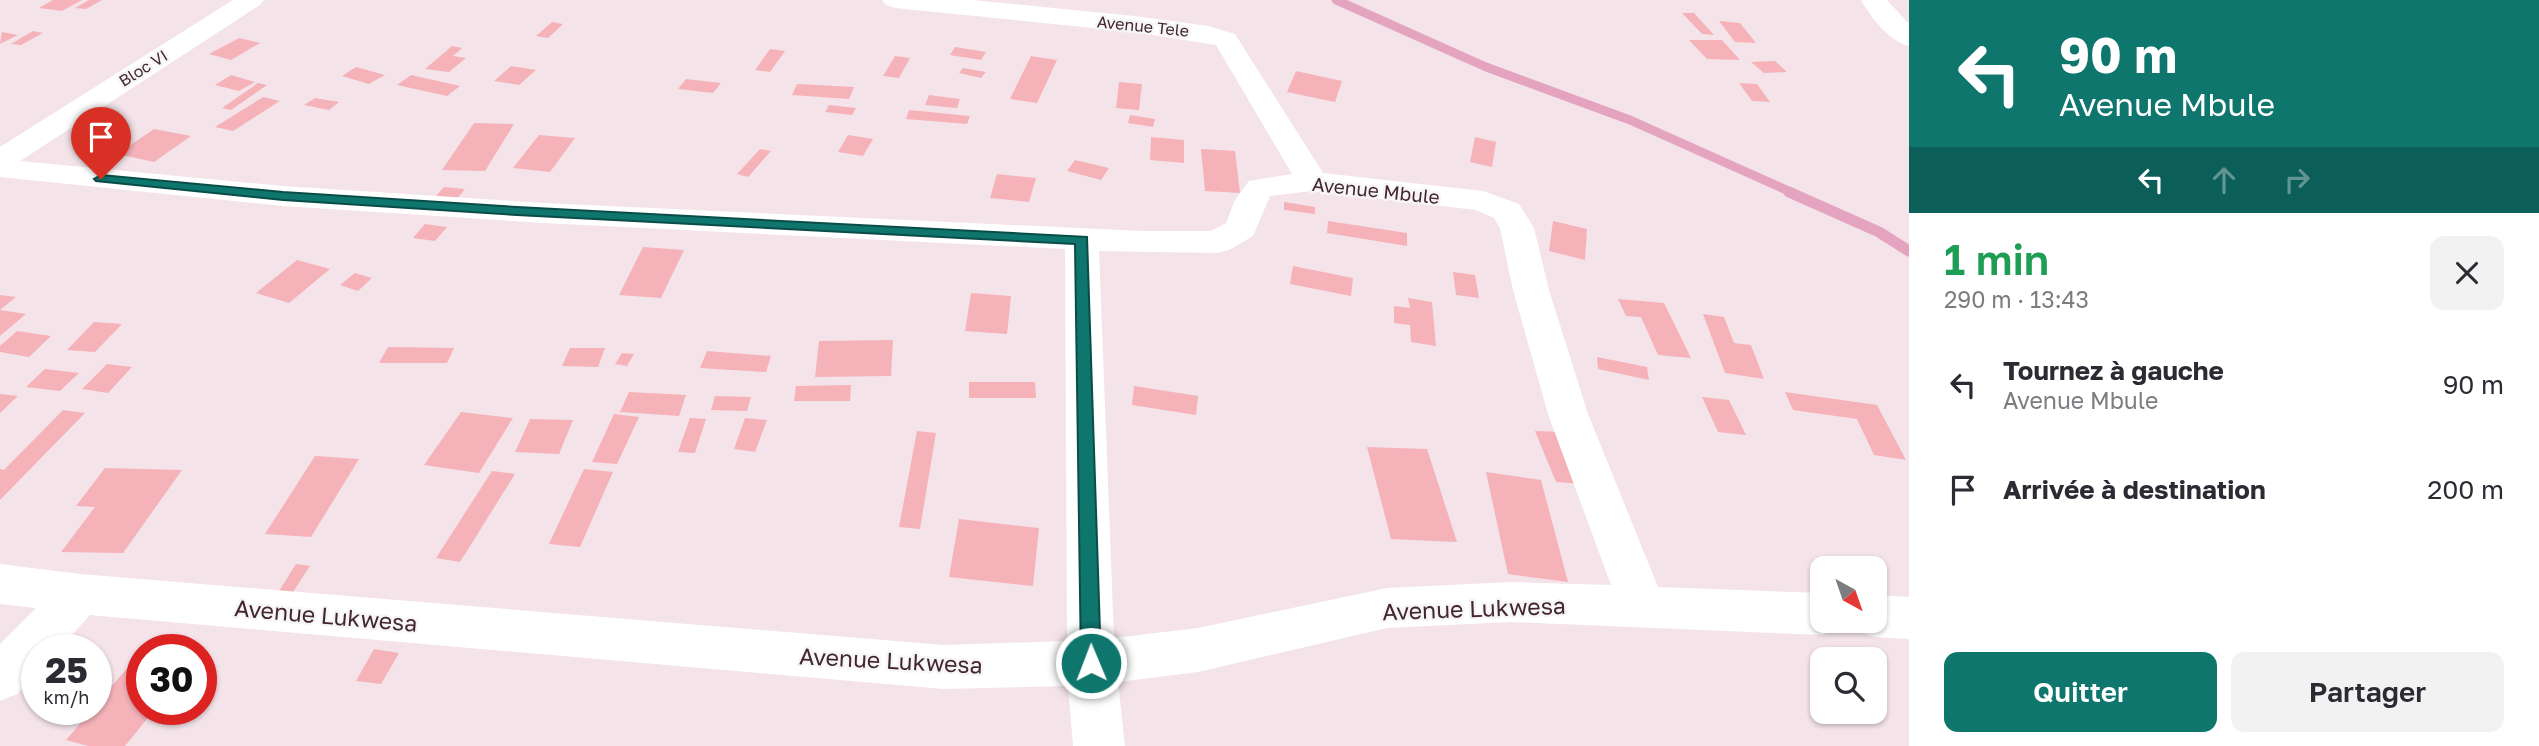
<!DOCTYPE html>
<html lang="fr">
<meta charset="utf-8">
<style>
:root{--surface:#fff;--page:#f2f2f3;--text:#2b2b33;--muted:#7c7c81;--accent:#0f766e}
body{margin:0;font-family:"Golos Text",sans-serif;background:var(--page);color:var(--text);height:100vh;display:flex;flex-direction:column;font-size:26px;white-space:nowrap}
*{box-sizing:border-box;margin:0}
p{font-size:23px;color:var(--muted)}
.icon{flex:none;width:38px;height:38px;fill:none;stroke:currentColor;stroke-width:2;stroke-linecap:round;stroke-linejoin:round}
.map{position:relative;flex:1;overflow:hidden}
.drawer{display:flex;flex-direction:column;background:var(--surface);width:630px}
.drawer>*{flex:none}
.guide{background:#0f766e;color:#fff;overflow:hidden}
.needle{width:46px;rotate:140deg}
.fabs{position:absolute;left:1810px;top:556px;display:grid;gap:14px}
.fabs a{display:grid;place-items:center;width:77px;height:77px;border-radius:14px;background:var(--surface);box-shadow:0 2px 5px #0004;font-size:35px}
.speed{position:absolute;left:21px;top:634px;display:flex;gap:14px;font-size:35px;font-weight:700;text-align:center}
.speed>*{display:grid;place-content:center;width:91px;height:91px;border-radius:50%;background:var(--surface);box-shadow:0 2px 5px #0004;line-height:1}
.speed small{font-size:18px;font-weight:400}
.speed .limit{border:10px solid #d22;background:#fff;color:#111}
.pin{position:absolute;display:grid;place-items:center;width:60px;height:60px;color:#fff;margin:-72px -30px;border-radius:50% 50% 50% 0;rotate:-45deg;box-shadow:0 0 7px #0007}
.pin .icon{rotate:45deg}
.me{position:absolute;width:77px;margin:-38px;rotate:359deg;stroke-linejoin:round;filter:drop-shadow(0 0 5px #0008)}
.turn{display:flex;align-items:center;gap:24px;height:147px;padding:0 35px;font-size:32px}
.turn .icon{width:91px;height:91px;stroke-width:2.5}
.turn b{display:block;font-size:49px;line-height:60px}
.lanes{display:flex;align-items:center;height:66px;padding:0 35px;background:#0003;justify-content:center;gap:35px;direction:ltr}
.lanes .off{opacity:.35}
.round{display:grid;place-items:center;flex:none;width:74px;height:74px;border-radius:14px;background:var(--page)}
.overview{display:flex;align-items:center;justify-content:space-between;height:119px;padding:0 35px}
h1{font-size:42px;font-weight:600;line-height:52px;color:#1e9e55}
.cta{display:flex;gap:14px;margin-top:auto;padding:14px 35px}
.cta a{flex:1;height:80px;border-radius:14px;background:var(--accent);color:#fff;font-size:28px;font-weight:600;line-height:80px;text-align:center}
.cta a+a{background:var(--page);color:var(--text)}
ul{padding:0;list-style:none}
li{display:flex;align-items:center;gap:21px;height:105px;padding:0 35px}
li div{flex:1}
li b{display:block;font-size:26px}
li em{font-style:normal}
main{display:flex;flex:1;min-height:0}
.map>svg:first-child{display:block}
</style>
<main>
<div class="map">
<svg width="1909" height="746" viewBox="0 0 1909 746">
<rect width="100%" height="100%" fill="#f4e4ea"/>
<g fill="none" stroke-linecap="round" stroke-linejoin="round">
<path stroke="#e4a4bf" stroke-width="9" d="M1336 0 1486 67 1630 120 1793 193"/>
<path stroke="#e4a4bf" stroke-width="11" d="M1789 192 1879 232 1909 251"/>
</g>
<g fill="#f5b2b9">
<path d="M53 0H82L62 11 39 8Z"/>
<path d="M89 0H102L86 9 75 8Z"/>
<path d="M1682 13H1694L1714 35 1702 34Z"/>
<path d="M1719 21 1740 23 1756 43 1735 42Z"/>
<path d="M552 22 563 24 548 38 536 36Z"/>
<path d="M33 31 43 33 21 45 11 44Z"/>
<path d="M2 32 18 35 0 44Z"/>
<path d="M239 38 260 43 231 60 209 54Z"/>
<path d="M1689 40H1722L1740 60 1707 59Z"/>
<path d="M452 46 462 48 453 56 466 58 449 72 425 69Z"/>
<path d="M955 47 986 52 981 60 950 55Z"/>
<path d="M770 49 785 51 770 72 755 70Z"/>
<path d="M895 56 910 58 899 78 883 76Z"/>
<path d="M1031 56 1057 60 1037 103 1010 99Z"/>
<path d="M1775 61 1787 72 1764 73 1751 62Z"/>
<path d="M511 66 536 70 519 85 494 81Z"/>
<path d="M356 67 385 75 369 84 342 76Z"/>
<path d="M963 68 986 72 981 78 959 73Z"/>
<path d="M1296 71 1342 81 1335 102 1287 92Z"/>
<path d="M231 75 255 82 239 91 215 85Z"/>
<path d="M411 75 460 86 447 96 397 85Z"/>
<path d="M686 79 721 83 713 93 678 89Z"/>
<path d="M1119 82 1142 84 1139 110 1116 108Z"/>
<path d="M258 83 267 85 231 110 222 108Z"/>
<path d="M1739 83 1757 84 1770 102 1752 101Z"/>
<path d="M797 84 854 87 849 99 792 95Z"/>
<path d="M929 95 960 99 957 108 925 105Z"/>
<path d="M263 97 280 101 233 131 215 127Z"/>
<path d="M315 98 339 102 329 110 304 105Z"/>
<path d="M829 105 856 108 852 115 825 112Z"/>
<path d="M909 110 970 116 967 124 906 119Z"/>
<path d="M1130 115 1155 119 1153 127 1128 123Z"/>
<path d="M474 123 514 124 485 171 442 170Z"/>
<path d="M154 129 191 136 154 162 117 154Z"/>
<path d="M539 135 575 138 550 172 513 168Z"/>
<path d="M848 135 873 139 863 156 838 152Z"/>
<path d="M1151 137 1184 140V163L1150 160Z"/>
<path d="M1475 137 1496 142 1492 167 1470 162Z"/>
<path d="M760 149 771 151 748 177 737 174Z"/>
<path d="M1201 149 1235 151 1240 193 1205 191Z"/>
<path d="M1075 160 1109 168 1101 180 1067 171Z"/>
<path d="M997 174 1036 178 1029 202 990 198Z"/>
<path d="M444 187 465 189 457 199 436 196Z"/>
<path d="M1284 202 1315 207V214L1284 210Z"/>
<path d="M1328 221 1407 233V246L1327 233Z"/>
<path d="M1553 221 1587 229 1585 260 1549 251Z"/>
<path d="M425 224 447 227 435 241 413 238Z"/>
<path d="M643 247 684 250 661 298 619 295Z"/>
<path d="M297 260 330 269 289 303 256 293Z"/>
<path d="M1293 266 1353 278 1351 296 1290 284Z"/>
<path d="M1453 272 1475 275 1479 298 1456 295Z"/>
<path d="M355 273 372 278 358 291 340 285Z"/>
<path d="M971 293 1011 296 1007 334 965 331Z"/>
<path d="M0 295 16 297 0 310Z"/>
<path d="M1408 298 1432 302 1436 346 1411 342 1410 325 1394 323V306L1410 308Z"/>
<path d="M1618 299 1664 303 1691 358 1658 355 1641 317 1626 316Z"/>
<path d="M0 310 26 314 0 336Z"/>
<path d="M1703 314 1724 317 1734 343 1751 345 1764 379 1725 373Z"/>
<path d="M94 322 122 324 95 352 67 350Z"/>
<path d="M17 331 51 336 29 357 0 352V346Z"/>
<path d="M893 340 891 376 815 377 819 341Z"/>
<path d="M388 347 454 348 447 363H379Z"/>
<path d="M570 348H605L598 367 562 366Z"/>
<path d="M707 351 771 356 766 372 700 368Z"/>
<path d="M622 353 634 354 627 366 615 364Z"/>
<path d="M1597 357 1647 367 1649 380 1598 369Z"/>
<path d="M107 364 132 367 108 393 82 389Z"/>
<path d="M45 369 79 373 60 391 26 387Z"/>
<path d="M969 382H1035L1036 398H969Z"/>
<path d="M851 385 850 401H794L796 386Z"/>
<path d="M1134 386 1198 396 1196 415 1132 405Z"/>
<path d="M629 392 686 395 679 416 620 412Z"/>
<path d="M1785 392 1877 405 1906 460 1874 455 1857 419 1793 410Z"/>
<path d="M0 394 18 396 0 413Z"/>
<path d="M715 396 751 397 747 411 711 410Z"/>
<path d="M1702 397 1729 400 1746 435 1718 432Z"/>
<path d="M63 410 85 413 0 500V469L4 470Z"/>
<path d="M461 412 513 418 479 473 424 465Z"/>
<path d="M614 414 639 417 617 464 592 462Z"/>
<path d="M690 418 706 419 695 453 678 452Z"/>
<path d="M745 418 767 420 755 452 734 449Z"/>
<path d="M530 419 573 420 559 454 515 452Z"/>
<path d="M917 431 936 433 920 529 899 527Z"/>
<path d="M1535 431 1562 432 1584 484 1556 482Z"/>
<path d="M1367 447 1427 449 1457 542 1391 539Z"/>
<path d="M315 456 359 459 311 537 265 534Z"/>
<path d="M105 468 182 470 123 553 61 552 95 507 76 506Z"/>
<path d="M584 469 613 472 580 547 549 544Z"/>
<path d="M492 471 515 474 460 562 436 558Z"/>
<path d="M1486 472 1541 480 1568 582 1508 574Z"/>
<path d="M959 519 1039 528 1033 586 949 577Z"/>
<path d="M296 564 310 566 293 592 279 591Z"/>
<path d="M374 649 399 653 381 684 356 681Z"/>
<path d="M130 665 142 668V709H155L125 746H88L66 740 93 709H96V704Z"/>
</g>
<g fill="none" stroke-linecap="round" stroke-linejoin="round">
<g fill="#fff" fill-rule="evenodd">
<path d="M233 0H264L260 5 20 161 283 186 543 203 1143 231H1211L1226 223 1235 200 1249 181 1292 174 1216 45 1134 32 895 8 886 5 882 0H972L1134 16 1208 26 1235 34 1323 173 1483 191 1519 204 1534 228 1549 290 1588 414 1658 587 1822 593V621H1842L1839 629 1822 635 1511 622 1387 628 1198 672 1118 682 1125 746H1073L1068 686 944 689 90 615 59 649H37V673L17 694 0 701V644L36 608 0 604V564L80 574 944 645 1067 641 1065 249 543 223 283 206 0 177V147ZM1312 191 1476 210 1494 218 1500 228 1513 290 1548 414 1611 585 1511 582 1387 588 1198 628 1114 638 1099 251 1217 253 1229 250 1253 236 1270 196Z"/>
<path d="M1861 0H1887L1909 24V46C1889 41 1871 18 1861 0Z"/>
<path d="M1874 595 1909 597V639L1874 637 1857 631 1853 621H1874Z"/>
</g>
</g>
<path fill="#0f766e" stroke="#0a4d48" stroke-width="2" d="M101 175 283 192 517 207 1087 237 1101 663 1098 670 1091 672 1084 670 1081 663 1075 244 517 215 283 200 96 181 94 179Z"/>
<g text-anchor="middle" dominant-baseline="central" stroke-width="5" stroke-linejoin="round" paint-order="stroke">
<g font-size="16" fill="#442633" stroke="#f6f6f6">
<text transform="translate(1143 26) rotate(6)">Avenue Tele</text>
<text transform="translate(143 68) rotate(-32)">Bloc VI</text>
</g>
<g font-size="19" fill="#442633" stroke="#f6f6f6">
<text transform="translate(1376 190) rotate(6)">Avenue Mbule</text>
</g>
<g font-size="23" fill="#442633" stroke="#f6f6f6">
<text transform="translate(1474 608) rotate(-2)">Avenue Lukwesa</text>
<text transform="translate(326 615) rotate(5)">Avenue Lukwesa</text>
<text transform="translate(891 660) rotate(3)">Avenue Lukwesa</text>
</g>
</g>
</svg>
<div class="fabs">
<a><svg class="needle" viewBox="-14 -14 28 28"><path d="M0-13l5 13h-10z" fill="#e53935"/><path d="M0 13l5-13h-10z" fill="#7c7c81"/></svg></a>
<a><svg class="icon" aria-label="search" viewBox="0 0 24 24"><circle cx="10" cy="10" r="6"/><path d="M15 15l6 6"/></svg></a>
</div>
<div class="speed"><div>25<small>km/h</small></div><div class="limit">30</div></div>
<div class="pin" style="left:101px;top:179px;background:#d93025"><svg class="icon" aria-label="arrive" viewBox="0 0 24 24"><path d="M6 21V4h12l-3 4 3 4H6"/></svg></div>
<svg class="me" style="left:1091px;top:663px" viewBox="-20 -20 40 40"><circle r="17" fill="#0f766e" stroke="#fff" stroke-width="3"/><path d="M0-11L8 9 0 5-8 9z" fill="#fff"/></svg>
</div>
<section class="drawer">
<div class="guide">
<div class="turn"><svg class="icon" aria-label="left" viewBox="0 0 24 24"><path d="M17 20v-9H6M10 6l-5 5 5 5"/></svg><div><b>90 m</b>Avenue Mbule</div></div>
<div class="lanes"><svg class="icon" aria-label="left" viewBox="0 0 24 24"><path d="M17 20v-9H6M10 6l-5 5 5 5"/></svg><svg class="icon off" aria-label="ahead" viewBox="0 0 24 24"><path d="M12 20V5M6 11l6-6 6 6"/></svg><svg class="icon off" aria-label="right" viewBox="0 0 24 24"><path d="M7 20v-9h11M14 6l5 5-5 5"/></svg></div>
</div>
<div class="overview"><div><h1>1 min</h1><p>290 m · 13:43</p></div><a class="round"><svg class="icon" aria-label="close" viewBox="0 0 24 24"><path d="M6 6l12 12M18 6L6 18"/></svg></a></div>
<ul>
<li><svg class="icon" aria-label="left" viewBox="0 0 24 24"><path d="M17 20v-9H6M10 6l-5 5 5 5"/></svg><div><b>Tournez à gauche</b><p>Avenue Mbule</p></div><em>90 m</em></li>
<li><svg class="icon" aria-label="arrive" viewBox="0 0 24 24"><path d="M6 21V4h12l-3 4 3 4H6"/></svg><div><b>Arrivée à destination</b></div><em>200 m</em></li>
</ul>
<div class="cta"><a>Quitter</a><a>Partager</a></div>
</section>
</main>
